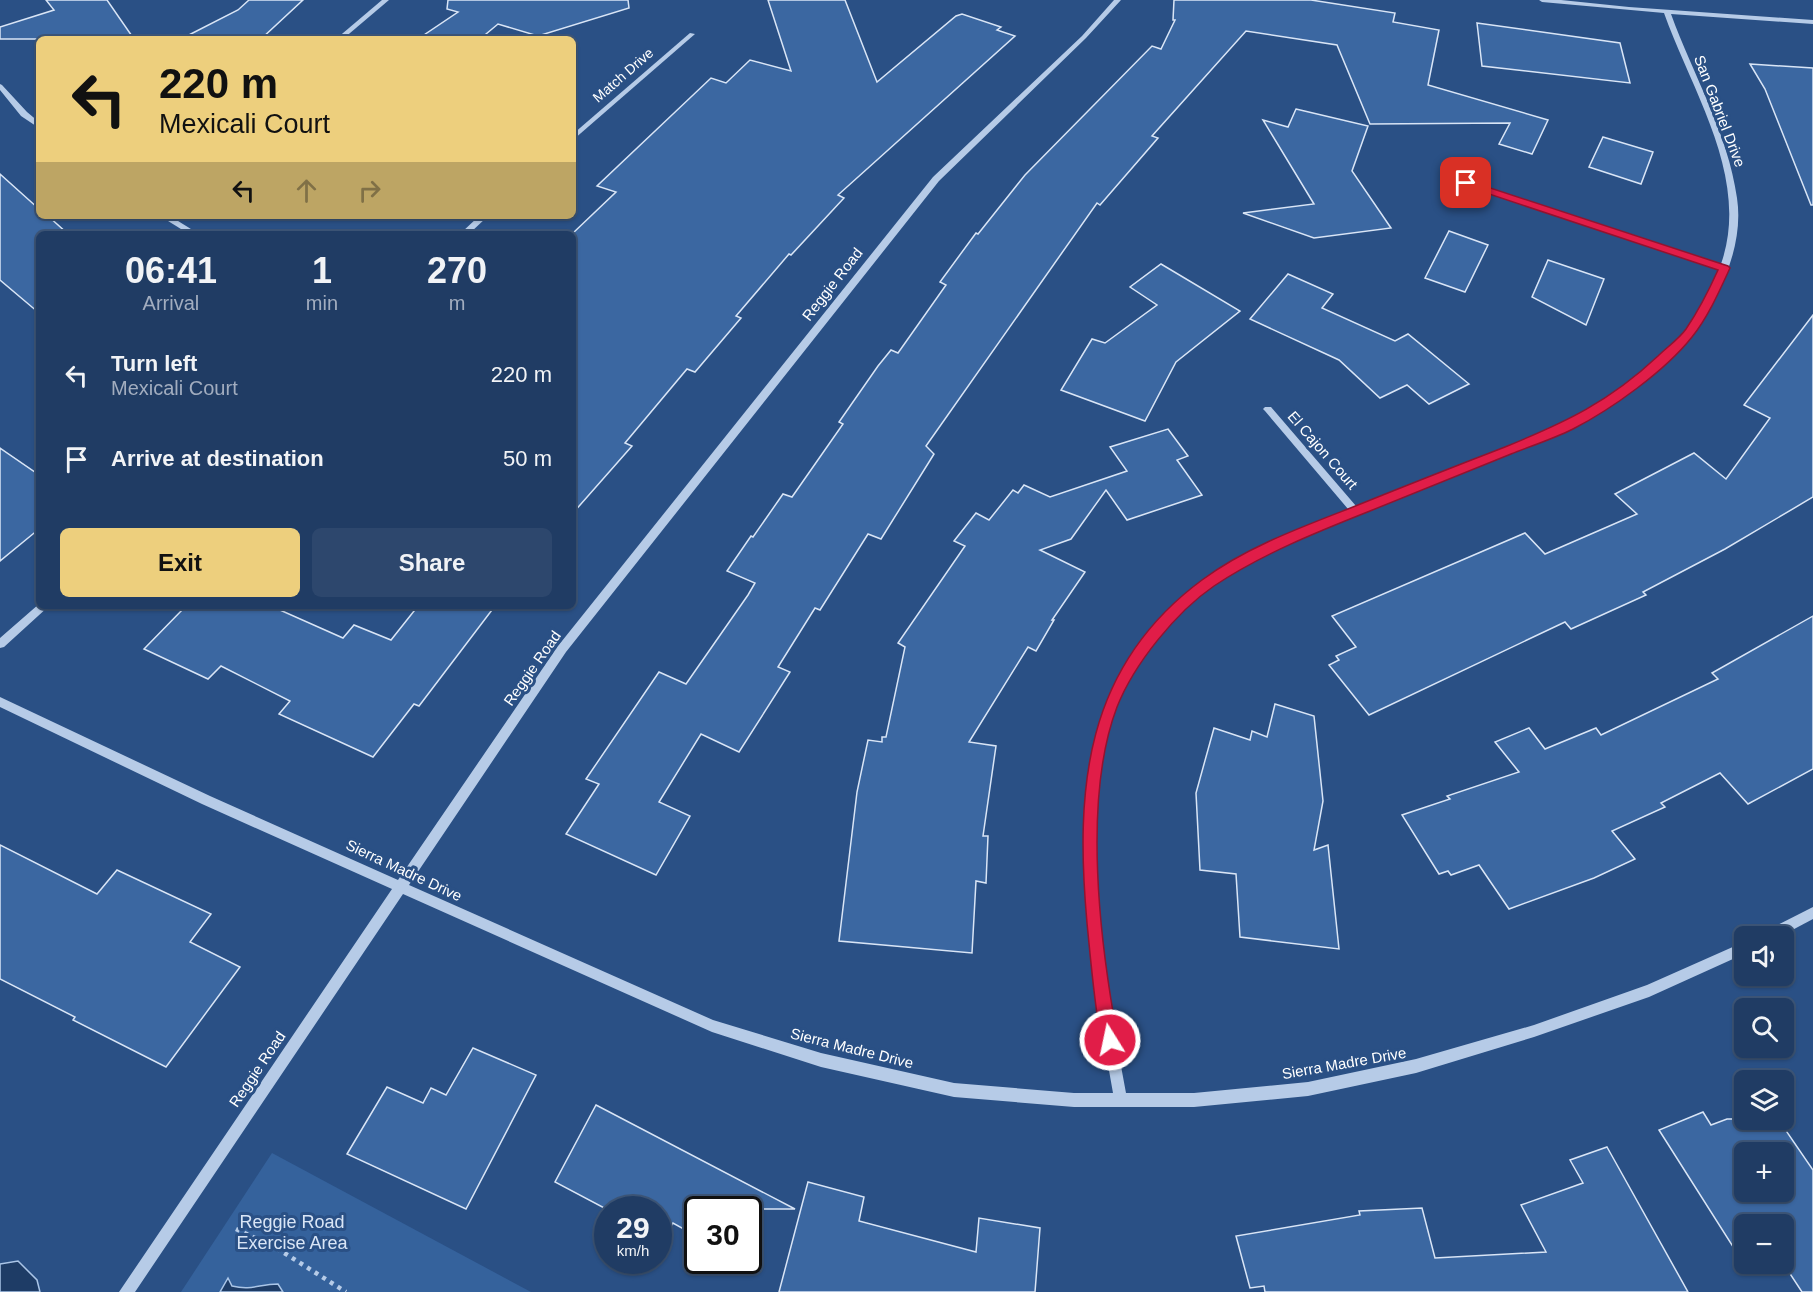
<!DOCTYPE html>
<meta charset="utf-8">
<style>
:root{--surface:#203c64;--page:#2d476d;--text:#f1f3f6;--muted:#a2adbf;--line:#3d5678;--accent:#edcf7d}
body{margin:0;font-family:Arial,sans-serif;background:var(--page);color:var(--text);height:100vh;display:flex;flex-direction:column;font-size:22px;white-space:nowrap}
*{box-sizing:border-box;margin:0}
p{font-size:20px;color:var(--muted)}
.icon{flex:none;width:33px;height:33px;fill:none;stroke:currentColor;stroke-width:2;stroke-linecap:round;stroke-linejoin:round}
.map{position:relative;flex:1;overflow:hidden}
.sheet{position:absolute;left:36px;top:231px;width:540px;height:378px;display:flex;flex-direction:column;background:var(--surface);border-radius:9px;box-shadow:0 2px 4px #0004,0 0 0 2px var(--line)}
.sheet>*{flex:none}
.top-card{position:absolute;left:36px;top:36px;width:540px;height:183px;border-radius:9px;box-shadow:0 2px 4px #0004,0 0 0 2px var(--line);background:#edcf7d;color:#111;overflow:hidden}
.tools{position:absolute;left:1734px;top:926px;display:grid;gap:12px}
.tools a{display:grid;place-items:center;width:60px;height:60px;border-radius:9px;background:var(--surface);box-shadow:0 2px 4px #0004,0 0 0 2px var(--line);font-size:30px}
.speed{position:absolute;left:594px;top:1196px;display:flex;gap:12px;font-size:30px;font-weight:700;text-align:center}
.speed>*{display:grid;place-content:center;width:78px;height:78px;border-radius:50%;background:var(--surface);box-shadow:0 2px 4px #0004,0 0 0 2px var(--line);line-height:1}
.speed small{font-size:15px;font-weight:400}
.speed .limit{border:3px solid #111;border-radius:9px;background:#fff;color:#111}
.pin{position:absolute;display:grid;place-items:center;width:51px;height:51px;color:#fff;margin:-26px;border-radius:12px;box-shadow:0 3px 9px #0006}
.me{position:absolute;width:66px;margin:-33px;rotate:350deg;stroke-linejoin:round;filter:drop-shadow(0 0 4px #0008)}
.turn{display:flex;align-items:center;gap:21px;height:126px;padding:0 24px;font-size:27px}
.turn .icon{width:78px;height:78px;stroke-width:2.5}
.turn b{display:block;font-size:42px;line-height:51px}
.lanes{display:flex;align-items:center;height:57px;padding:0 24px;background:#0003;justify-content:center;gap:30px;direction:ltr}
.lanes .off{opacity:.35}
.eta{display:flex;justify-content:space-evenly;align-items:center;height:102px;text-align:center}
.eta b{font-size:36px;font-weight:700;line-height:42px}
.primary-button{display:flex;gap:12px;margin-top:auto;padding:12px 24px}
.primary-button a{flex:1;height:69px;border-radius:9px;background:var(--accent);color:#111;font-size:24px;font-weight:700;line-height:69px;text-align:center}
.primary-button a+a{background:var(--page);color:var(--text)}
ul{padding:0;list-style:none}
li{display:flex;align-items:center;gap:18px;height:84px;padding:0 24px}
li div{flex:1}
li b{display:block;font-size:22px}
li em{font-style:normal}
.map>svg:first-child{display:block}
</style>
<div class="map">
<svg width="1813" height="1292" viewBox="0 0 1813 1292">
<rect width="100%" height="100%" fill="#2a5085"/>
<path fill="#35629c" d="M272 1153 531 1292H181Z"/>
<g fill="#1e3c66" stroke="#aac5e7" stroke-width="1.5">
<path d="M18 1261 37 1280 40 1292H0V1264Z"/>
<path d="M228 1278 232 1286C252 1291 259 1284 278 1284L283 1292H220Z"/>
</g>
<g fill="#3b67a1" stroke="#d9e5f6" stroke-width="1.5" fill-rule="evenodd">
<path d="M46 0H107L134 39H0V27L54 10Z"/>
<path d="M249 0H303L261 39H181L238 10Z"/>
<path d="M448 0H628L629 8 538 36 498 24 480 39H418L458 12 447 9Z"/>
<path d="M768 0H845L877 82 956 16 962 14 1001 27 997 30 1015 36 838 195 844 198 791 255 789 254 736 316 741 318 695 372 687 369 625 443 632 446 573 513V233L616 192 597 186 711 78 726 83 750 60 791 71Z"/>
<path d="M1174 0H1311L1395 13 1393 22 1439 30 1428 85 1548 120 1532 154 1499 144 1510 123 1370 124 1337 45 1246 31 1152 136 1158 138 1100 205 1097 203 926 446 934 454 881 539 868 534 820 610 815 608 778 667 790 672 739 752 701 734 659 802 690 816 656 875 566 834 599 784 586 779 659 672 686 684 748 595 755 583 727 571 751 536 753 537 783 494 792 497 843 424 839 422 878 366 891 350 898 353 946 285 940 282 976 233 978 234 1025 175 1152 46 1161 49 1175 20H1173Z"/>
<path d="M1477 23 1620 43 1630 83 1482 66Z"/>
<path d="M1750 64 1813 68V205H1811L1765 89Z"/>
<path d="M1296 109 1368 126 1352 171 1391 228 1314 238 1243 213 1314 204 1263 120 1288 127Z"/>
<path d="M1603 137 1653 152 1641 184 1589 167Z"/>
<path d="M0 174 39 209V216H48L68 234H39V313L0 280Z"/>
<path d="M1449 231 1488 245 1465 292 1425 278Z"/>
<path d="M1548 260 1604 279 1586 325 1532 297Z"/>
<path d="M1161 264 1240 311 1176 362 1145 421 1061 390 1092 339 1105 343 1157 305 1130 287Z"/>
<path d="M1288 274 1333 294 1322 308 1395 341 1408 334 1469 384 1429 404 1407 385 1380 398 1339 360 1250 319Z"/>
<path d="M1813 315V497L1725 549 1643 592 1646 595 1571 629 1565 622 1369 715 1329 665 1339 660 1336 656 1356 647 1332 616 1525 533 1545 554 1637 514 1615 494 1694 453 1726 479 1770 418 1744 405Z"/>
<path d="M1168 429 1188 456 1177 460 1202 495 1127 520 1106 490 1071 539 1040 550 1085 572 1052 620H1054L1036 651 1028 647 969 742 996 746 983 836H988L986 883 976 881 972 953 839 941 857 792 868 740 882 742V737H886L905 647 898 643 965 546 954 541 976 513 989 520 1013 490 1018 493 1024 485 1050 497 1127 471 1110 447Z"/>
<path d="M0 448 39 475V529L0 561Z"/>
<path d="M186 606H271L343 638 354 625 391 640 418 606H495L419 706 414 704 373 757 279 714 290 701 221 666 208 679 144 649Z"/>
<path d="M1813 616V769L1748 804 1720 773 1661 803 1665 807 1612 831 1635 859 1594 878 1509 909 1479 865 1451 875 1448 871 1439 874 1402 815 1450 799 1447 796 1519 772 1495 742 1529 728 1545 749 1596 728 1601 735 1718 679 1712 673Z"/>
<path d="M1275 704 1314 716 1323 801 1314 850 1328 845 1339 949 1240 937 1236 874 1200 870 1196 793 1214 728 1250 740 1252 731 1267 737Z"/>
<path d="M0 845 97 894 117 870 211 914 190 942 240 967 166 1067 73 1020 75 1017 0 979Z"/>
<path d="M473 1048 536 1075 466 1209 347 1154 387 1087 423 1103 431 1088 446 1095Z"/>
<path d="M596 1105 795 1209H698V1237L673 1223 665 1241 658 1238V1209L608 1210 555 1182Z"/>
<path d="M1703 1112 1711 1125 1727 1119H1778L1813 1170V1292H1802L1783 1263 1784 1224H1744V1263H1780L1751 1275 1659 1130ZM1744 1152H1784V1191H1744Z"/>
<path d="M1607 1147 1688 1292H1265L1264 1286 1250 1288 1236 1236 1360 1215 1359 1211 1422 1208 1435 1258 1546 1252 1521 1205 1583 1183 1570 1160Z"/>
<path d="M808 1182 864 1197 859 1221 976 1252 979 1218 1040 1228 1035 1292H779Z"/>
</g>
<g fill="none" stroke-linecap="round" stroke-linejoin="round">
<path stroke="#b6cbe7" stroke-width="4.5" stroke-dasharray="4 5" stroke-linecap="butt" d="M236 1229 278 1249 346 1292"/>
<g fill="#b6cbe7" fill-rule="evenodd">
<path d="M382 0H389L343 39H336Z"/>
<path d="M1114 0H1121L1086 38 939 181 566 652 409 885 713 1020 821 1053 954 1083 1074 1093H1113C1097 1004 1081 913 1084 822 1085 797 1087 770 1093 746 1109 685 1141 630 1191 591 1236 554 1294 531 1348 509L1265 411 1263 409 1265 407H1271L1356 506C1402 488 1448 472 1493 453 1522 441 1552 430 1581 415 1639 384 1697 333 1719 269L1440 176 1444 174H1447L1721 264C1751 178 1692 92 1664 13L1542 2 1539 0H1561L1629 7 1813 20V24L1671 14C1693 75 1728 133 1737 198 1742 231 1732 265 1717 294 1672 382 1588 422 1501 458 1454 477 1408 494 1361 512L1359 515C1326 521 1271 550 1240 569 1226 577 1212 585 1199 596 1164 623 1134 663 1117 703 1072 814 1105 979 1126 1093H1194L1308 1082 1416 1059 1534 1025 1647 985 1744 942V954L1649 997 1534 1037 1416 1073 1308 1096 1194 1107H1074L954 1097 821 1067 712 1032 403 894 135 1292H119L392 889 202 804 0 707V697L210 796 398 880 558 646 933 177 1082 36Z"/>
<path d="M690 33 695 34 573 140V134Z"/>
<path d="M0 84 2 85 27 112 39 122V128L21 116 0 90Z"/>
<path d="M160 216H170L199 234H189Z"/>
<path d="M479 216H488L469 234H460Z"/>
<path d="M39 604V606H49L4 647 0 648V638Z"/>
<path d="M1813 907V919L1781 936H1762L1764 932Z"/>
</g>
</g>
<path fill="#e11d48" stroke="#92132f" stroke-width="1.5" d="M1466 180 1728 266 1730 268C1719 292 1708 317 1692 337 1665 371 1612 409 1573 429 1553 439 1531 446 1511 454 1464 473 1417 492 1370 511 1317 532 1262 554 1214 586 1176 612 1134 664 1117 707 1082 799 1100 944 1118 1040L1116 1046 1110 1049 1104 1046 1101 1040C1094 1001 1091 963 1087 923 1075 789 1084 667 1202 580 1245 548 1299 528 1348 509 1400 488 1453 467 1505 447 1566 422 1609 402 1658 356 1667 347 1679 339 1686 329 1699 310 1709 290 1718 270L1462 185V181Z"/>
<g text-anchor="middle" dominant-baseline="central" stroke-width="6" stroke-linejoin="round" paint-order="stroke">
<g font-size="14" fill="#fff" stroke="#2a5085">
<text transform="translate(623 75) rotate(-41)">Match Drive</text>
</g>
<g font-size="15" fill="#fff" stroke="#2a5085">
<text transform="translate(1720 111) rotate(69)">San Gabriel Drive</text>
<text transform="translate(832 284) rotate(-52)">Reggie Road</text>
<text transform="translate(1323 450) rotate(49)">El Cajon Court</text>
<text transform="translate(532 668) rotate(-55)">Reggie Road</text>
<text transform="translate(404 870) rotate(25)">Sierra Madre Drive</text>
<text transform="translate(852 1048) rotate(14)">Sierra Madre Drive</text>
<text transform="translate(1344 1063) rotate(-10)">Sierra Madre Drive</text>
<text transform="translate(257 1069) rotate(-56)">Reggie Road</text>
</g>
<g font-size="18" fill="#d9e5f6" stroke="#2a5085">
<text x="292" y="1222">Reggie Road<tspan x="292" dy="21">Exercise Area</tspan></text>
</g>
</g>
</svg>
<div class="tools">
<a><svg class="icon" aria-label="sound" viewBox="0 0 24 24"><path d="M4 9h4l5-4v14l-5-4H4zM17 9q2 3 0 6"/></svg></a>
<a><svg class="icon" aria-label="search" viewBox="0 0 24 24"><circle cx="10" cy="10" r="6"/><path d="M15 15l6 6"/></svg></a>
<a><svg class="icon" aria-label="layers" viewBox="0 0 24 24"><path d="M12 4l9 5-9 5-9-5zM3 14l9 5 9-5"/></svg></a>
<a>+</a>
<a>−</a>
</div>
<div class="speed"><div>29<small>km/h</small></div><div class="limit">30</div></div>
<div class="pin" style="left:1466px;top:183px;background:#d93025"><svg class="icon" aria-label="arrive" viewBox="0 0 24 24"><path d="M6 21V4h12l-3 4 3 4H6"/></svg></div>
<svg class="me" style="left:1110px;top:1040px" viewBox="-20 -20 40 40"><circle r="17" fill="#e11d48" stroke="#fff" stroke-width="3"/><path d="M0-11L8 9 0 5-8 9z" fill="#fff"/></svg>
<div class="top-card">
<div class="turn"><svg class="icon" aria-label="left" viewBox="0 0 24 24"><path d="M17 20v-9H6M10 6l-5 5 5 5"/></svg><div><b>220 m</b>Mexicali Court</div></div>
<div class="lanes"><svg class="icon" aria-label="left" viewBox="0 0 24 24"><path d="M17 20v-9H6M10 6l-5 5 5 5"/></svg><svg class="icon off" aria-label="ahead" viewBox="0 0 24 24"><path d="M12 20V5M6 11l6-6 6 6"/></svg><svg class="icon off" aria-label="right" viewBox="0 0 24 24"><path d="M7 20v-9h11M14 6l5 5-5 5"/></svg></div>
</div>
<section class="sheet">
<div class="eta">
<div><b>06:41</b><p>Arrival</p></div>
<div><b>1</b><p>min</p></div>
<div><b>270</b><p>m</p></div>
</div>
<ul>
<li><svg class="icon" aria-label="left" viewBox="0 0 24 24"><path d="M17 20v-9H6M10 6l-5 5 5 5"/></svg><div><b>Turn left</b><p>Mexicali Court</p></div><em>220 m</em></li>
<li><svg class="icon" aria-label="arrive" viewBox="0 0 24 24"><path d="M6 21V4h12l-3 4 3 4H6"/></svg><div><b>Arrive at destination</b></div><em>50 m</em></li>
</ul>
<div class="primary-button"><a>Exit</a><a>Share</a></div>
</section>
</div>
